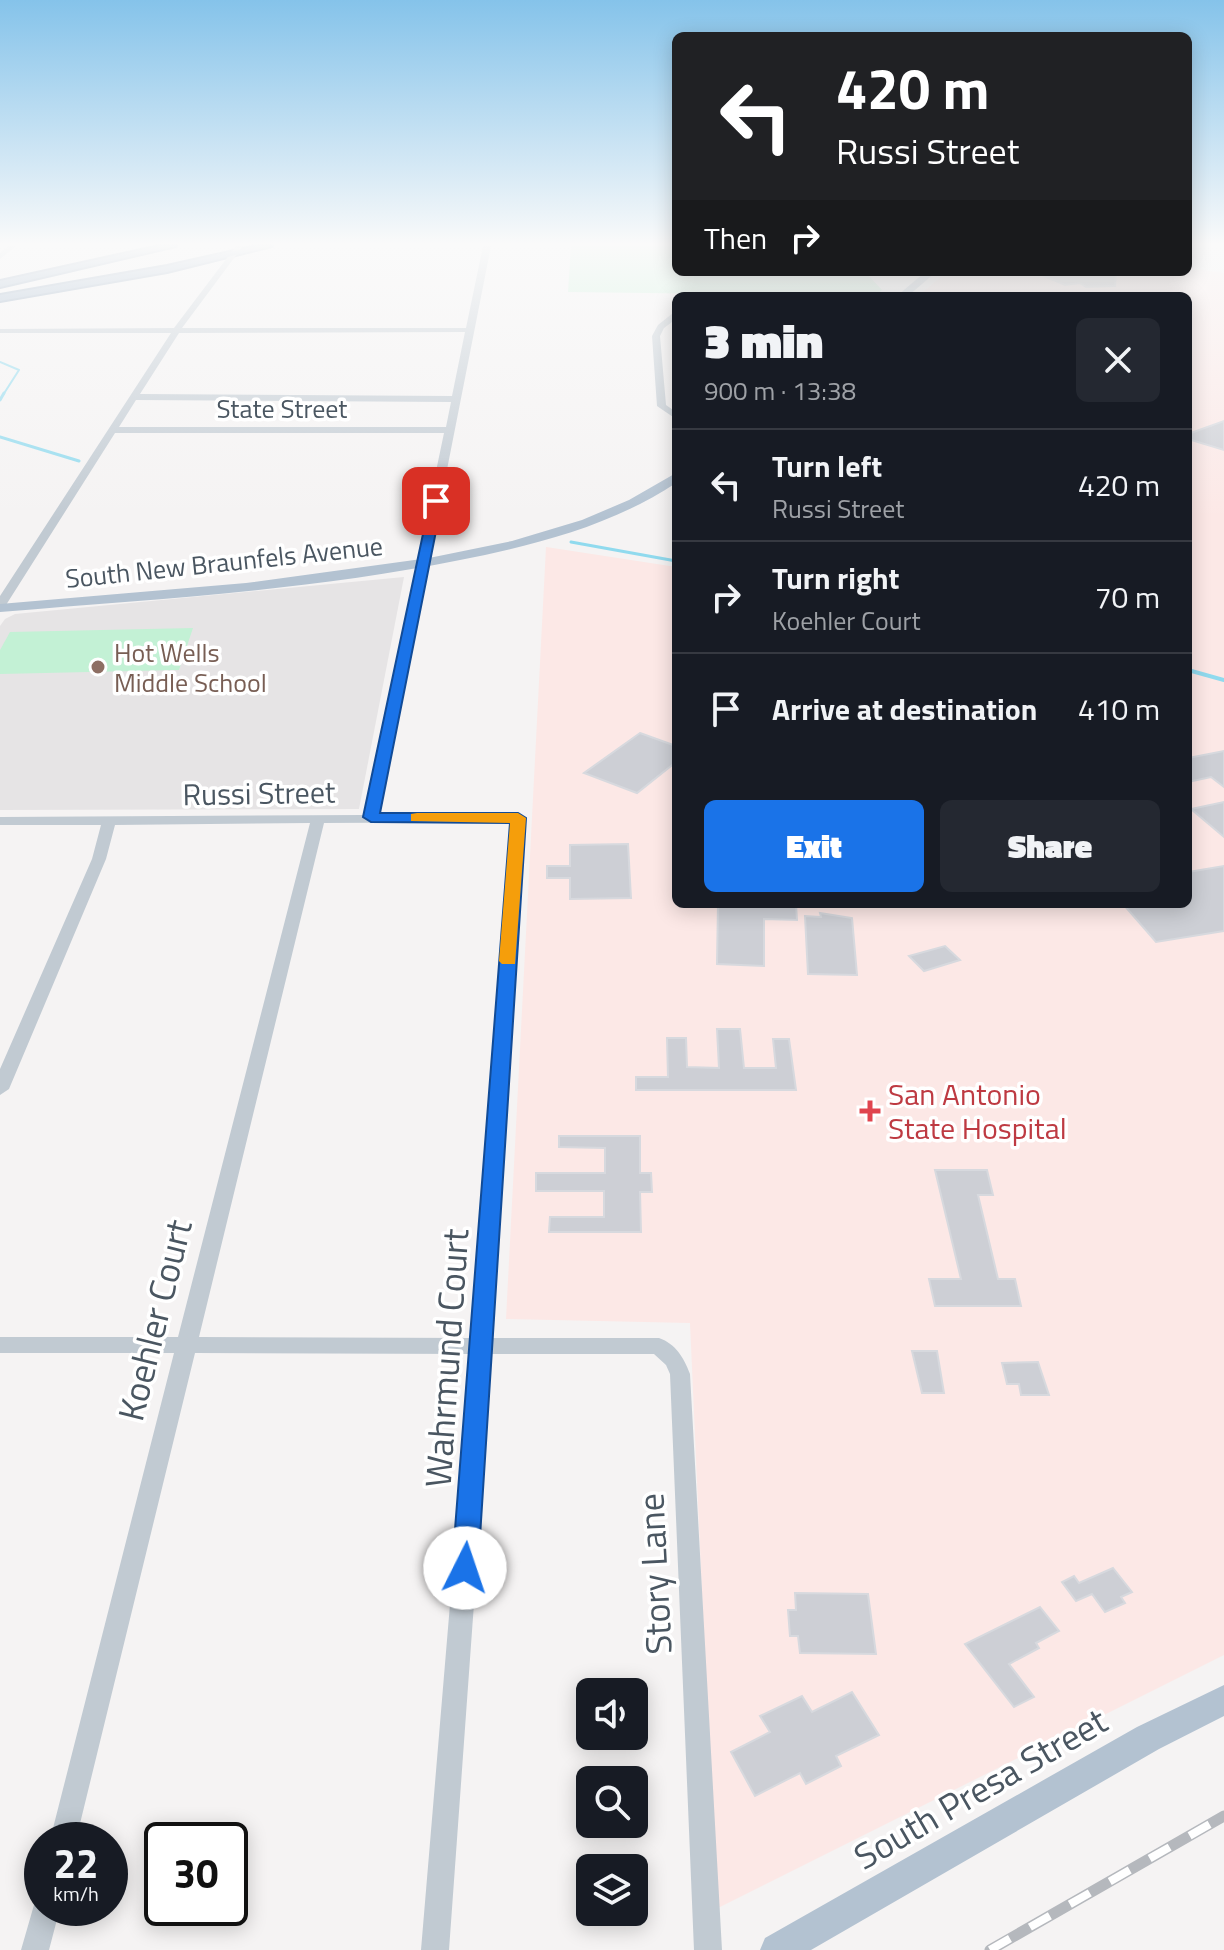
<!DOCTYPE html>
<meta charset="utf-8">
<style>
:root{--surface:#171b24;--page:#242831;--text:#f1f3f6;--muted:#9ea1a6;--line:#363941;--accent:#1a73e8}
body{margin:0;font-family:"Titillium Web",sans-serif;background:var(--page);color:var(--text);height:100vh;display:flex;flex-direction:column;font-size:30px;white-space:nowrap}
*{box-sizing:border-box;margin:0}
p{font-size:26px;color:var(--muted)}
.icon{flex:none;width:44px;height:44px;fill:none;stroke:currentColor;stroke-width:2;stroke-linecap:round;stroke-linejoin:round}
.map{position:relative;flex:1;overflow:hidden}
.sheet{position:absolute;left:672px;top:292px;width:520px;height:616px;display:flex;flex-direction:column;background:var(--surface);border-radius:12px;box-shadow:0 4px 20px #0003}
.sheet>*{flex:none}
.hud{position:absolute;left:672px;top:32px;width:520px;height:244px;border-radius:12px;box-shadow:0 4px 20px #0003;background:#202124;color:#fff;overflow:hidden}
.controls{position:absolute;left:576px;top:1678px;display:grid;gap:16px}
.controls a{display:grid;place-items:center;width:72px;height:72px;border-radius:12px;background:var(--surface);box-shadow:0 4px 20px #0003;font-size:40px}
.speed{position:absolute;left:24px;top:1822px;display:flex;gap:16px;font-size:40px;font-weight:700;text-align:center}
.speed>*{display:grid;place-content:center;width:104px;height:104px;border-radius:50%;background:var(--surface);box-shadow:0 4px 20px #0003;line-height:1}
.speed small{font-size:20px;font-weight:400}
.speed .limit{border:4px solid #111;border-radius:12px;background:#fff;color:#111}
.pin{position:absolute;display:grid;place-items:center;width:68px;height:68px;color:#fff;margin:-34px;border-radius:16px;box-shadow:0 4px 12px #0006}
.me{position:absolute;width:88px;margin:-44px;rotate:4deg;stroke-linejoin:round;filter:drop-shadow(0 0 6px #0008)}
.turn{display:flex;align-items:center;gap:28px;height:168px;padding:0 32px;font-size:36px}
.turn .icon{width:104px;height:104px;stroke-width:2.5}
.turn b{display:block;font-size:56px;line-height:68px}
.then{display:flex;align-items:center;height:76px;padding:0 32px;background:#0003;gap:16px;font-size:30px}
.round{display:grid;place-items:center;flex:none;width:84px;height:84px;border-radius:12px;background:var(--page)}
.headline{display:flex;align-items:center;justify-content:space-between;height:136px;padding:0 32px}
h1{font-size:48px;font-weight:800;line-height:60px}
.primary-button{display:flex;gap:16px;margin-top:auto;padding:16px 32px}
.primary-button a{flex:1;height:92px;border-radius:12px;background:var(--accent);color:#fff;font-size:32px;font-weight:800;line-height:92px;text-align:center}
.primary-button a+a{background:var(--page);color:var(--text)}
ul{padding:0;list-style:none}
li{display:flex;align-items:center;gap:24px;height:112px;padding:0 32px;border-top:2px solid var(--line)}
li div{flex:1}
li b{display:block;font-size:30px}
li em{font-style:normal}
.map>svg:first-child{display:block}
</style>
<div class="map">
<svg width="1224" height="1950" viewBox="0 0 1224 1950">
<rect width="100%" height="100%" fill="#f5f3f3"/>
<path fill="#e6e4e5" d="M404 577 359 809 0 810V626L5 619 15 614Z"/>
<path fill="#fce8e6" d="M1188 268 1224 273V1655L716 1909 690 1323 506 1319 546 547 676 567V904H1188V296H918L947 272H1188Z"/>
<g fill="#c3f1d5">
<path d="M571 246H676V272H865L882 290 875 296 568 292Z"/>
<path d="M193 628 179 670 0 674V650L10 632Z"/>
</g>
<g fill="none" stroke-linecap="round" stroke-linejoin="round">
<path stroke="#90daee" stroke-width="2" d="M0 362 19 370 3 395"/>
<g stroke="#90daee" stroke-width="3">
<path d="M0 400 4 393"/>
<path d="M0 437 79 461"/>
<path d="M571 542 676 561"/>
</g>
<path stroke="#90daee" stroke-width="4" d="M1188 670 1224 680"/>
</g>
<g fill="#cdcfd5" stroke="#d7d9de" stroke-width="2">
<path d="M1035 272H1116L1115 286 1086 287 1080 283 1065 285Z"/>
<path d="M1224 421V450L1188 439V434Z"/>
<path d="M640 733 676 746V762L637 793 584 773Z"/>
<path d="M1224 751V787L1211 777 1188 782V758Z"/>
<path d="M1224 802V837L1191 809Z"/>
<path d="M628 844 631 898 570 899V878H547V866H570V845Z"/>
<path d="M1224 866V931L1156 942 1123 904H1188V872Z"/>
<path d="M718 904H796L797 920 764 919V966L717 964Z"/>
<path d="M820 913 852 918 857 975 808 974 805 916 821 917Z"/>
<path d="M945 946 960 960 924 971 909 956Z"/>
<path d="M717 1029H740L744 1068H776L773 1039H789L796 1090H636V1077H668L667 1038H686L687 1067 719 1068Z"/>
<path d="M559 1136H640V1173H651L652 1192H640L641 1232H549L550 1217H604V1191H536V1173H605V1148L559 1147Z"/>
<path d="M935 1170H987L993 1195H978L998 1279H1015L1021 1306H935L929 1279H961Z"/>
<path d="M912 1351H937L944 1393H922Z"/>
<path d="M1038 1362 1049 1395H1021L1019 1384H1007L1002 1363Z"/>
<path d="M1113 1568 1132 1592 1121 1597 1125 1603 1105 1612 1092 1594 1076 1601 1062 1582 1074 1576 1079 1583Z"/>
<path d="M795 1593 868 1594 876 1654 800 1653 798 1636H790L788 1610H796Z"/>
<path d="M1040 1607 1059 1631 1036 1643 1039 1648 1009 1664 1034 1697 1014 1707 965 1644Z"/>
<path d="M852 1692 879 1735 836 1756 841 1766 806 1784 800 1773 755 1796 731 1752 770 1732 760 1716 802 1696 812 1712Z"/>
</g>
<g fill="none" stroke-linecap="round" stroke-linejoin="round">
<defs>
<g id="highway">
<path d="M159 246H176L0 287V281Z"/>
<path d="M256 246H272L167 272 0 301V295L167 266Z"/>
</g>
</defs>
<use href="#highway" stroke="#7690ad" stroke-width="4"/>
<g fill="#c1cad2" fill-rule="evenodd">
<path d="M8 246H16L0 259V253Z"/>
<path d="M236 246H243L182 328H466L483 246H491L379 815 518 814 525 818 493 1338H659C676 1344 684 1358 690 1374L722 1950H694L670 1374 666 1365 654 1354H492L449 1950H421L471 1354 195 1353 76 1840H50L174 1353H0V1337H178L310 823 115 825 106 859 9 1089 0 1095V1069L92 859 101 825H0V817L364 815 444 433H115L6 605 0 608V596L171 333H0V329L174 328ZM465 332 452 396 140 394 179 333ZM136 400 451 402 446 427H119ZM511 822 472 1338 199 1337 324 823Z"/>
<path d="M673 313H676V319L664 328 660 336 666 405 676 412V419L657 406 652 336 658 325Z"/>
<path d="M42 1896V1908H60L49 1950H21L36 1898Z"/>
</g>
<g fill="#b3c2d1" fill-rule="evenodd">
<path d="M925 272H936L908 296H897Z"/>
<path d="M676 473V483C611 526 535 545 460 560 308 591 154 599 0 612V604L246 583 429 558 512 541 582 520 629 500Z"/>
<path d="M1224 1685V1716L1159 1749 811 1950H760L765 1938 1137 1727Z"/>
</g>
<use href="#highway" fill="#8ba5c1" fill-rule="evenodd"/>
<defs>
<path id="rail" d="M990 1950 1224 1816"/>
</defs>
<use href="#rail" stroke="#b5b8bd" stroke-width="11"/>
<use href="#rail" stroke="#fff" stroke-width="8" stroke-dasharray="23" stroke-linecap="butt"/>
</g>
<linearGradient id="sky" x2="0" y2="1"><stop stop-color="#85c3ea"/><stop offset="0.47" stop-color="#fafafa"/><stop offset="1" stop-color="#fafafa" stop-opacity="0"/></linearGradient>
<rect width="1224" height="519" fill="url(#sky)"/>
<path fill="#1a73e8" stroke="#114b97" stroke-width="2" d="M436 498 442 501 380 813H518L526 818 478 1568 474 1576 465 1580 455 1576 452 1568 510 823 371 822 363 817 430 501Z"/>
<path fill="#f59e0b" d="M417 813H518L526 818 515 964H502L499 961 510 823 411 821V814Z"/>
<circle fill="#8d6e63" stroke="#fff" stroke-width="3" cx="98" cy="667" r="8"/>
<path fill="#e0444e" stroke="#fff" stroke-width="3" d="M866 1099h8v8h8v8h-8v8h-8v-8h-8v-8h8z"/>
<g text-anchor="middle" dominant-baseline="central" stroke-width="7" stroke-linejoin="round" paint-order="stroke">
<g font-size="26" fill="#4a5661" stroke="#fff">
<text x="282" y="408">State Street</text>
<text transform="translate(224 562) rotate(-6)">South New Braunfels Avenue</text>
</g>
<g font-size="26" fill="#785e54" stroke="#fff" text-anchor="start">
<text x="114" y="652">Hot Wells<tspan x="114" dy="30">Middle School</tspan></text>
</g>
<g font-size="30" fill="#4a5661" stroke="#fff">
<text transform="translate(259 793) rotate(-1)">Russi Street</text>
</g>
<g font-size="30" fill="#be3a42" stroke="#fff" text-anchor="start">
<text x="888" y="1094">San Antonio<tspan x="888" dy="34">State Hospital</tspan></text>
</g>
<g font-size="36" fill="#4a5661" stroke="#fff">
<text transform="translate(154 1320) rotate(-76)">Koehler Court</text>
<text transform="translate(446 1358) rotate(-86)">Wahrmund Court</text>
<text transform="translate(654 1574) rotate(-93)">Story Lane</text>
<text transform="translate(980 1788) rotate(-30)">South Presa Street</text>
</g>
</g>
</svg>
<div class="controls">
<a><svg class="icon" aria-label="sound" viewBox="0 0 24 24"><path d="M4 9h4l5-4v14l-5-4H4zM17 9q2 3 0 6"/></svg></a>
<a><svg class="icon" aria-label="search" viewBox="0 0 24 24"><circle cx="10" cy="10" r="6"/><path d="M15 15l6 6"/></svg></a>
<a><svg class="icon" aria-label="layers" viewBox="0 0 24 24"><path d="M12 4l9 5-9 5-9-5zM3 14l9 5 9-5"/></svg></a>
</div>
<div class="speed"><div>22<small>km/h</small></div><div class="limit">30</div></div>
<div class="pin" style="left:436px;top:501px;background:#d93025"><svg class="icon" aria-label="arrive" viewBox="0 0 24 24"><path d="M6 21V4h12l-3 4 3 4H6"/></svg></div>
<svg class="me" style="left:465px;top:1568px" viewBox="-20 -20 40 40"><circle r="19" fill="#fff"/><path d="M0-13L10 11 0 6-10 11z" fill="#1a73e8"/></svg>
<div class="hud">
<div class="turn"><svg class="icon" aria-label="left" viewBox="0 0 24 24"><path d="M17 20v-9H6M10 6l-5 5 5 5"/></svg><div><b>420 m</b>Russi Street</div></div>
<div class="then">Then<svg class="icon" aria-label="right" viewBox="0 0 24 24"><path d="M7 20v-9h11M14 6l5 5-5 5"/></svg></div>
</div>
<section class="sheet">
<div class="headline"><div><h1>3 min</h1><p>900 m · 13:38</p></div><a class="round"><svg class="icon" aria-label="close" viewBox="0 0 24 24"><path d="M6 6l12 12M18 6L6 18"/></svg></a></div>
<ul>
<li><svg class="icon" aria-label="left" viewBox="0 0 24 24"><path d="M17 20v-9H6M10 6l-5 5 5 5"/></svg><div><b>Turn left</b><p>Russi Street</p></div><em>420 m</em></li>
<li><svg class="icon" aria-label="right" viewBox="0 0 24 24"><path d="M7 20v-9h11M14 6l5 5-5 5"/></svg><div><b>Turn right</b><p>Koehler Court</p></div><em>70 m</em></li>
<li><svg class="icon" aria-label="arrive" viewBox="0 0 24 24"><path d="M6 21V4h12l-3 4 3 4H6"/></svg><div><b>Arrive at destination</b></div><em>410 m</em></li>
</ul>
<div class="primary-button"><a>Exit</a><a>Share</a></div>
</section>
</div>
